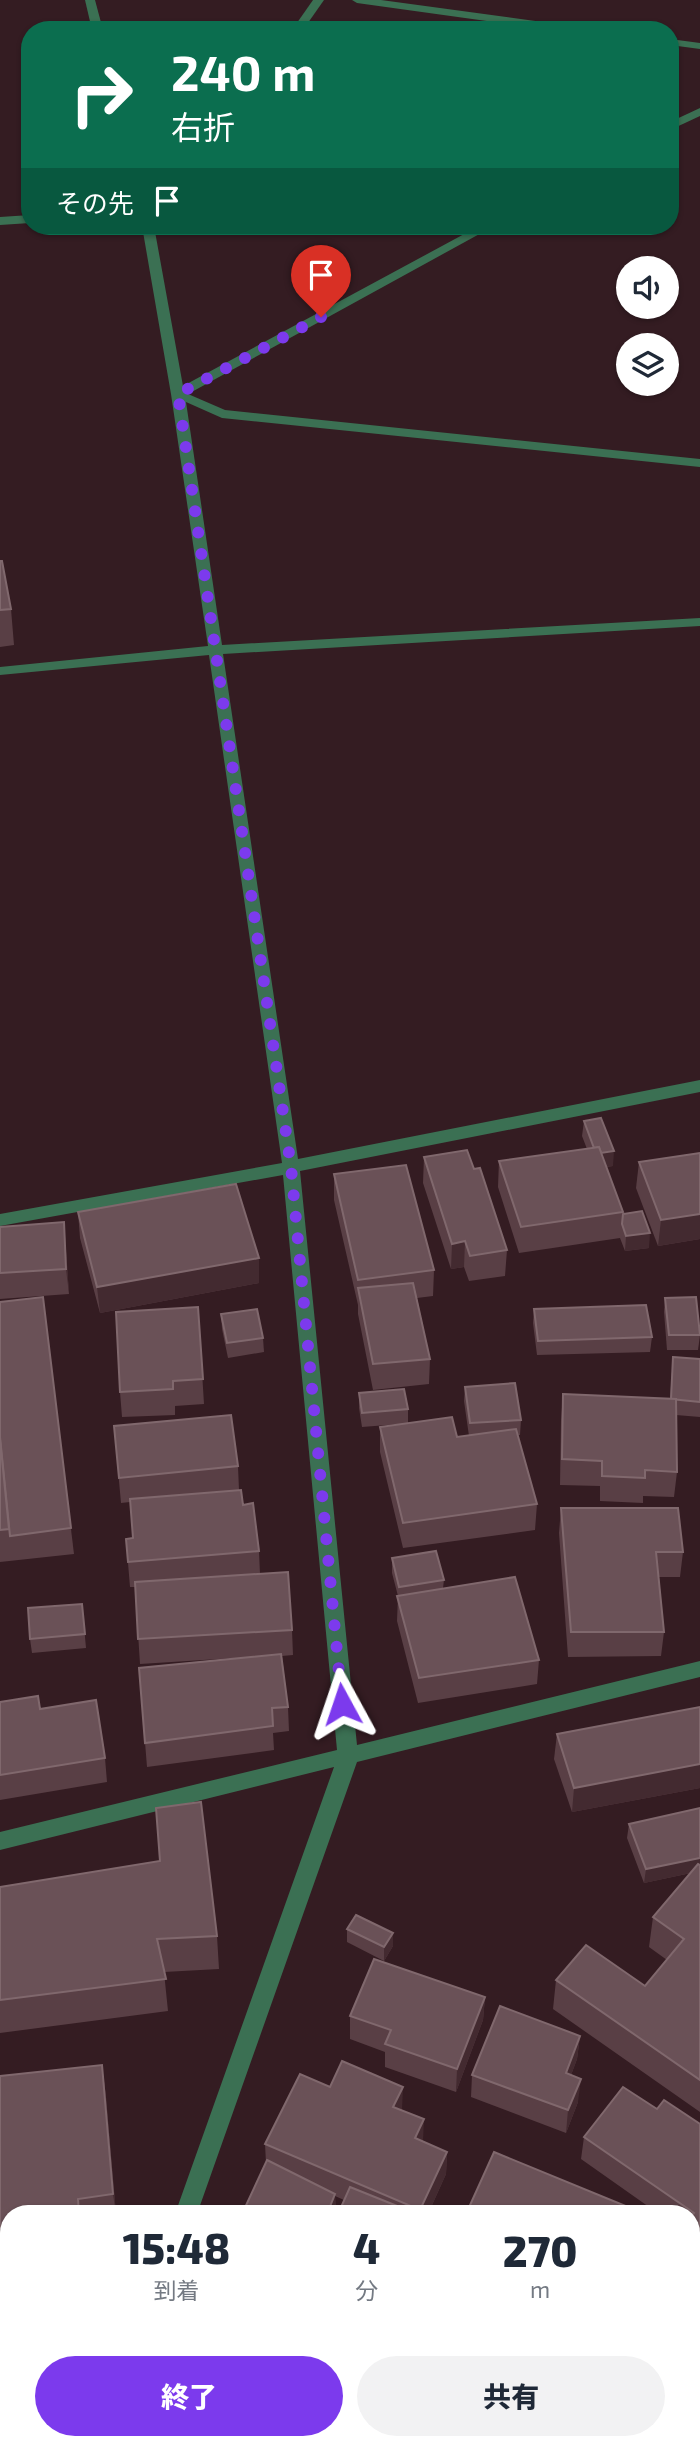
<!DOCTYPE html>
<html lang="ja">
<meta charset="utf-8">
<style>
:root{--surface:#fff;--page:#f2f2f3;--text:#1f2937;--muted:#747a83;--accent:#7c3aed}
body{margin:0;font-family:"Exo 2","Noto Sans JP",sans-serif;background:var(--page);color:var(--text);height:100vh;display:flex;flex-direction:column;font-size:26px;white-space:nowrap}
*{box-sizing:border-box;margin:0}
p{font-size:23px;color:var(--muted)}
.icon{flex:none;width:38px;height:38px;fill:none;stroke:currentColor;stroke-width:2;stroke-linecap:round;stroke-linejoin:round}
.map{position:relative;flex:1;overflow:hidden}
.drawer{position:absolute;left:0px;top:2205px;width:700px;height:245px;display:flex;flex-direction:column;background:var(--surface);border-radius:28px 28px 0 0;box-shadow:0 2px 5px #0004}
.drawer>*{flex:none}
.guide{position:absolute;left:21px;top:21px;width:658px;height:214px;border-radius:28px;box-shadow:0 2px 5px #0004;background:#0b6e4f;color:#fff;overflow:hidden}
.controls{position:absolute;left:616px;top:256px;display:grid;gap:14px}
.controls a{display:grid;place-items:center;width:63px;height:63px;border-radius:50%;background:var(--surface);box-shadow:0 2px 5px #0004;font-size:35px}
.pin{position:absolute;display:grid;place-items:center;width:60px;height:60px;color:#fff;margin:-72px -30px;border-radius:50% 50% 50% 0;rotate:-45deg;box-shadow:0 0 7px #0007}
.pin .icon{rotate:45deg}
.me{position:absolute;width:77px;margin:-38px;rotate:355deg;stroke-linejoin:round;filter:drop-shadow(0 0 5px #0008)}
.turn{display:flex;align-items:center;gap:24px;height:147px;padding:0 35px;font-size:32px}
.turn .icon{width:91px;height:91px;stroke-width:2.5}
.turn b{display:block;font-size:49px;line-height:60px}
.then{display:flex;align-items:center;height:66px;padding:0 35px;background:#0003;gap:14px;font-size:26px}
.eta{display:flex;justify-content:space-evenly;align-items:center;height:119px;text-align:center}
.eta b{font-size:42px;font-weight:800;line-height:49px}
.button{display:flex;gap:14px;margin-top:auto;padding:14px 35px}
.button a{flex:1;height:80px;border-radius:42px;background:var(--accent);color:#fff;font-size:28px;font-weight:800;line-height:80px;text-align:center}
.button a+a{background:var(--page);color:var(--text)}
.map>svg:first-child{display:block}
</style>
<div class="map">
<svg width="700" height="2450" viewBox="0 0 700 2450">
<rect width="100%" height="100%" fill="#341c22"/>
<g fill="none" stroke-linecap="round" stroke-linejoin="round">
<g fill="#3b7053" fill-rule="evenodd">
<path d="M85 0H95L103 30H92Z"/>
<path d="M313 0H324L303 30H292Z"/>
<path d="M352 0H381L579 27 584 30H552L357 3Z"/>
<path d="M670 39 700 43V49L670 45Z"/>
<path d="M700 108V116L670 130V122Z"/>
<path d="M30 215V223L0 225V217Z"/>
<path d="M142 226H154L183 386 479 226H494L188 394 225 410 700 459V467L222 418 186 402 222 645 700 618V626L223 654 298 1159 700 1080V1092L300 1171 357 1745 700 1661V1677L357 1762 197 2214H175L334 1767 0 1850V1832L337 1750 283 1175 0 1226V1214L282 1163 209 655 0 675V667L208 646 171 394Z"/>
<path d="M93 2441H117L114 2450H90Z"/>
</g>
</g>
<g fill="#593f45">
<path d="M0 561 11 609 14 645 0 647Z"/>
<path d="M584 1121 613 1166 606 1167 623 1214 649 1248 625 1251 620 1238 519 1253 498 1187 499 1161 587 1149 582 1136Z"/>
<path d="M700 1153V1239L658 1246 636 1188 639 1162Z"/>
<path d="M424 1157 474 1169 507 1250 505 1276 469 1281 464 1267 451 1269 423 1183Z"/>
<path d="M334 1174 434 1270 433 1296 417 1298 430 1359 429 1384 373 1390 358 1314V1305L334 1200Z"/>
<path d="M78 1212 259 1283 100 1313 80 1238Z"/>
<path d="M64 1222 69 1294 0 1299V1227Z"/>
<path d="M43 1297 74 1554 0 1562V1302Z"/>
<path d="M665 1298 700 1335 698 1350H667L664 1312Z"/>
<path d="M198 1307 204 1404 175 1406V1415L122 1417 120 1392Z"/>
<path d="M534 1309 652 1337 650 1352 537 1355 533 1323Z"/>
<path d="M221 1314 263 1338 264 1352 228 1358 222 1329Z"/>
<path d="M673 1357 700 1359V1417L676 1415 677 1472 674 1497 643 1496V1503L600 1501V1486L560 1485 561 1420 563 1394 670 1399Z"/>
<path d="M465 1387 521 1420 520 1435H518L537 1504 535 1530 403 1548 380 1452V1427L400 1424 362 1427 359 1408V1393L408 1409V1423L457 1437 469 1436 464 1401Z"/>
<path d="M114 1426 238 1466 239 1490 243 1505 259 1551 260 1574 292 1630 293 1655 282 1656 288 1707 289 1731 273 1733 274 1750 147 1767 139 1668 235 1658 140 1664 135 1587H130L126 1539 133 1538 130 1502 121 1503Z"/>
<path d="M561 1508 683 1552 680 1577H659L664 1632 661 1656 568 1657 559 1533Z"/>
<path d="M392 1558 444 1580 443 1588 539 1660 537 1684 418 1703 397 1621 398 1596 392 1573Z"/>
<path d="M82 1604 86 1648 32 1653 30 1639Z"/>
<path d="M0 1702 40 1709 105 1758 107 1782 0 1800Z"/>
<path d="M700 1707V1788L572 1812 554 1759 557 1734Z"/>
<path d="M700 1808V2112L553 2009 556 1980 645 1986 667 1960 649 1947 653 1917 691 1873 644 1883 627 1838 629 1824Z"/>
<path d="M0 1887 217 1936 219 1969 164 1972 168 2011 0 2033Z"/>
<path d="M347 1929 393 1946 384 1961 347 1942Z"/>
<path d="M485 1997 483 2020 456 2092 385 2067V2052L350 2039V2016Z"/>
<path d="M580 2036 577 2059 571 2075 578 2102 566 2133 471 2097 472 2075Z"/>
<path d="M102 2065 106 2097 116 2214H9V2372L0 2373V2076Z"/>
<path d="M330 2087 402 2110 423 2141 447 2152 446 2174 428 2214H338L344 2200 335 2196 336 2214H242L266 2163 265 2144Z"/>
<path d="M657 2109 700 2124V2256L699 2258 691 2252V2214H659L581 2159 584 2137Z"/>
<path d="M700 2300V2364L691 2338V2302Z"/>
<path d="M435 2441H490L486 2450H455Z"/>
<path d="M630 2441H691L632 2449Z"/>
</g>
<g fill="#432a30">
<path d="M614 1151 613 1166 596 1168 597 1154Z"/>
<path d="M700 1214V1239L658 1246 661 1220Z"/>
<path d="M64 1222 66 1248 69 1294 66 1269Z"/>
<path d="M650 1233 649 1248 625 1251 626 1236Z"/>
<path d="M465 1241 464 1267 451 1269 452 1244Z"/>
<path d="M259 1258V1283L100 1313 97 1287Z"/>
<path d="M700 1764V1788L572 1812 574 1788Z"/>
<path d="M700 1858V1871L644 1883 646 1869Z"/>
<path d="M393 1933V1946L384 1961V1947Z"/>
<path d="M485 1997 483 2020 456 2092 457 2069Z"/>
<path d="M580 2036 577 2059 563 2096 566 2073Z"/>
<path d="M102 2065 106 2097 116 2214 113 2194Z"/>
<path d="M581 2079 578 2102 566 2133 568 2110Z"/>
<path d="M403 2087 402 2110 393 2130V2107Z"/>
<path d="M424 2119 423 2141 415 2138Z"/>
<path d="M447 2152 446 2174 428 2214H420V2210Z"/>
<path d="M335 2194 336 2214H327Z"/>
<path d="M278 2441H286L283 2450H275Z"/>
<path d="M486 2441H490L486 2450H483Z"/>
<path d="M590 2441H597L592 2450H585Z"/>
</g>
<g fill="#6a5157" stroke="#80686d" stroke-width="2">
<path d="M0 561H2L11 609 0 610Z"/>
<path d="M601 1118 614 1151 601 1153 599 1147 594 1148 584 1121Z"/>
<path d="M599 1147 623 1212 521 1227 499 1161Z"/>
<path d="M467 1150 474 1169 480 1168 507 1250 470 1256 465 1241 452 1244 424 1157Z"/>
<path d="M700 1153V1214L661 1220 639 1162Z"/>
<path d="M406 1165 434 1270 358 1280 334 1174Z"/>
<path d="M236 1184 259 1258 97 1287 78 1212Z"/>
<path d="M642 1211 650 1233 626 1236 622 1224 623 1214Z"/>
<path d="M64 1222 66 1269 0 1273V1227Z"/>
<path d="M413 1283 430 1359 373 1364 358 1288Z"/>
<path d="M43 1297 71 1528 10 1536 0 1437V1302Z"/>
<path d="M696 1297 700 1335H669L665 1298Z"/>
<path d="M646 1305 652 1337 538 1341 534 1309Z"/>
<path d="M198 1307 203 1379 173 1381V1389L120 1392 116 1312Z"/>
<path d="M257 1309 263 1338 227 1343 221 1314Z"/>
<path d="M673 1357 700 1359V1402L671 1399Z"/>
<path d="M515 1383 521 1420 470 1423 465 1387Z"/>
<path d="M404 1389 408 1409 362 1413 359 1393Z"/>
<path d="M563 1394 676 1399 677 1472 645 1470V1478L602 1476V1461L562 1459Z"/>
<path d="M231 1415 238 1466 119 1478 114 1426Z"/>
<path d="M452 1417 457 1437 516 1429 537 1504 403 1523 380 1427Z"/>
<path d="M0 1439 9 1529 0 1530Z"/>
<path d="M241 1490 243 1505 253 1503 259 1551 128 1562 126 1539 133 1538 130 1499Z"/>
<path d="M561 1508H678L683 1552H656L664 1632H571Z"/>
<path d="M436 1551 444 1580 399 1587 392 1558Z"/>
<path d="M288 1572 292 1630 138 1639 135 1582Z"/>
<path d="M515 1577 539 1660 419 1678 397 1596Z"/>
<path d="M82 1604 85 1634 30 1639 28 1608Z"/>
<path d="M281 1654 288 1707 272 1708 273 1726 145 1743 139 1668Z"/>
<path d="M38 1696 40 1709 96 1700 105 1758 0 1775V1702Z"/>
<path d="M700 1707V1764L574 1788 557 1734Z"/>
<path d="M201 1802 217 1936 157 1939 166 1979 0 2000V1887L160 1861 156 1808Z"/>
<path d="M700 1808V1858L646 1869 629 1824Z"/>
<path d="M698 1864 700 1865V2080L556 1980 586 1945 645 1986 684 1939 653 1917Z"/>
<path d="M356 1915 393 1933 384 1947 347 1929Z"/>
<path d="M374 1959 485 1997 457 2069 385 2044 391 2030 350 2016Z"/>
<path d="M500 2006 580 2036 566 2073 581 2079 568 2110 472 2075Z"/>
<path d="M342 2061 403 2087 393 2107 424 2119 415 2138 447 2152 420 2210 265 2144 300 2074 330 2087Z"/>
<path d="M102 2065 113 2194 78 2199 79 2214H9V2342L0 2343V2076Z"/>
<path d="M623 2087 657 2109 664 2100 700 2124V2234L691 2227V2217L694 2213 584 2137Z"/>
<path d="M494 2152 645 2214H466Z"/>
<path d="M267 2160 335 2194 327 2214H242Z"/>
<path d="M350 2187 417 2214H338Z"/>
<path d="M700 2300V2345L691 2319V2302Z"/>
<path d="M691 2413 700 2438V2450H630L642 2447 640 2441H691Z"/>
<path d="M155 2441H278L275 2450H151Z"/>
<path d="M462 2441H486L483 2450Z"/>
<path d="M494 2441H590L585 2450H490Z"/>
</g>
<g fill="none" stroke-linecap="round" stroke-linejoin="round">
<path stroke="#7c3aed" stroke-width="12" stroke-dasharray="0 21.6" d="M321 317 178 394 291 1167 342 1704"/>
</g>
</svg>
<div class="controls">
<a><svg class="icon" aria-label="sound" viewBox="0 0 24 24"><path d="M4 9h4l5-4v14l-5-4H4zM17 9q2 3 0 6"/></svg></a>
<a><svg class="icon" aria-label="layers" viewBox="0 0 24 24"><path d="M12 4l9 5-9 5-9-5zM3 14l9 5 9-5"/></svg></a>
</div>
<div class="pin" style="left:321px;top:317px;background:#d93025"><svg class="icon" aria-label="arrive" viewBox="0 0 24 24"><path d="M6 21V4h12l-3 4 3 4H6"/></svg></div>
<svg class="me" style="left:342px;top:1704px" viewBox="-20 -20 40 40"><path d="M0-17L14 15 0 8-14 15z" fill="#7c3aed" stroke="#fff" stroke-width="4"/></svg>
<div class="guide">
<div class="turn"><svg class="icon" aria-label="right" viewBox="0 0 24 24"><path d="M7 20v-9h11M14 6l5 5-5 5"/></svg><div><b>240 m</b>右折</div></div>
<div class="then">その先<svg class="icon" aria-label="arrive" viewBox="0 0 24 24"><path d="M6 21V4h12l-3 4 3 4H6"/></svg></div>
</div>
<section class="drawer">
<div class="eta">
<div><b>15:48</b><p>到着</p></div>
<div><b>4</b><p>分</p></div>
<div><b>270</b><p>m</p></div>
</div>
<div class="button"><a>終了</a><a>共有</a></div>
</section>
</div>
